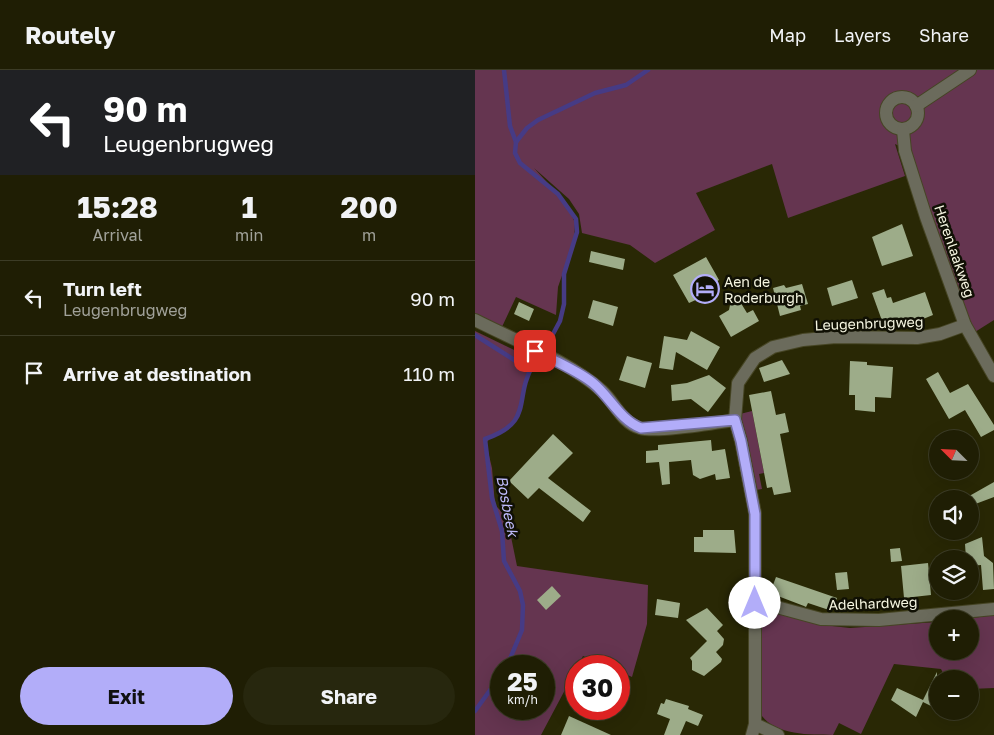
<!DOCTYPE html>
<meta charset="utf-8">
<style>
:root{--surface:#1f1e04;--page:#27270e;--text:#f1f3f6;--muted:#a1a29a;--line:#3c3c26;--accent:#b2adf9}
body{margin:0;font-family:"Golos Text",sans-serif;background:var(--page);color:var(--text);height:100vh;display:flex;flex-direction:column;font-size:19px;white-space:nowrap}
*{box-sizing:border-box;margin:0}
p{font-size:16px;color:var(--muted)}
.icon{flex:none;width:28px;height:28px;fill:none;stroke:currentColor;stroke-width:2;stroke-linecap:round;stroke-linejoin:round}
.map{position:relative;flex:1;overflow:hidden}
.details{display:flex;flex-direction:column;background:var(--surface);width:475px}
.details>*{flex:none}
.top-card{background:#202124;color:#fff;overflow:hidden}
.needle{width:32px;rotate:294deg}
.tools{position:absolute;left:454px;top:360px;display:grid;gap:10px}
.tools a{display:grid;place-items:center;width:50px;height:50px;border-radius:50%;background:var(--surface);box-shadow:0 5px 20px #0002,0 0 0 1px var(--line);font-size:25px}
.speed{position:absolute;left:15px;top:585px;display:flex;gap:10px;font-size:25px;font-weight:700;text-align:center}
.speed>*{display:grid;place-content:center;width:65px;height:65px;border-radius:50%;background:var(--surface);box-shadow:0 5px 20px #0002,0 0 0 1px var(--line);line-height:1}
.speed small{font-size:12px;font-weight:400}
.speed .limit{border:8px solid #d22;background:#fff;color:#111}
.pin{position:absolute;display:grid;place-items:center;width:42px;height:42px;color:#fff;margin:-21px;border-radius:10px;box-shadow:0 2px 8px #0006}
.me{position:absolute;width:55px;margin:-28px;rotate:0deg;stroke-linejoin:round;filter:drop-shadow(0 0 4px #0008)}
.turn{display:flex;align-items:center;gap:18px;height:105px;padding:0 20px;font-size:22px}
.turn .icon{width:65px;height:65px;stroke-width:2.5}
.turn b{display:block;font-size:35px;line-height:42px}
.eta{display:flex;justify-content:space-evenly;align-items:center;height:85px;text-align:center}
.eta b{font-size:30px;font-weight:700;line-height:35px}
.button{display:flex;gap:10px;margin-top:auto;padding:10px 20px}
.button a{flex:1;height:58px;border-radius:30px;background:var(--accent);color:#111;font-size:20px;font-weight:700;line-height:58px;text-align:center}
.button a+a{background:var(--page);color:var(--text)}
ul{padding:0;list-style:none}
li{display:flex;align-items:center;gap:15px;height:75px;padding:0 20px;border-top:1px solid var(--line)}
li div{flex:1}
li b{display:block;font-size:19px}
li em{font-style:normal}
header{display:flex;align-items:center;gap:30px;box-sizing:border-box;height:70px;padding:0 25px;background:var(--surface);border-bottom:1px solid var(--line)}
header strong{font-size:24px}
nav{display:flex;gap:28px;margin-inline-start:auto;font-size:18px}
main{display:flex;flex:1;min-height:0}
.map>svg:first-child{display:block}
</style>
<header>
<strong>Routely</strong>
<nav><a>Map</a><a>Layers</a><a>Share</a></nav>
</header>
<main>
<section class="details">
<div class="top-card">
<div class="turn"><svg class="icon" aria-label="left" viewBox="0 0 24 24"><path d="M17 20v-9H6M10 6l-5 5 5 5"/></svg><div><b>90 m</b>Leugenbrugweg</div></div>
</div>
<div class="eta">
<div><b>15:28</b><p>Arrival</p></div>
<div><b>1</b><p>min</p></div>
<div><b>200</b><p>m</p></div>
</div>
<ul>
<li><svg class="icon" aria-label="left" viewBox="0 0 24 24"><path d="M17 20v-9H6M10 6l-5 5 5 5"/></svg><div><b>Turn left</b><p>Leugenbrugweg</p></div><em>90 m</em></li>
<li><svg class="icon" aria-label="arrive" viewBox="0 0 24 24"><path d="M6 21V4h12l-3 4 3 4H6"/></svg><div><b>Arrive at destination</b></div><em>110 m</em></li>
</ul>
<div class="button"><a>Exit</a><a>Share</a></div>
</section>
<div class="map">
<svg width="519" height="665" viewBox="0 0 519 665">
<rect width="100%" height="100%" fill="#292805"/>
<g fill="#653550" fill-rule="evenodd">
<path d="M0 0H519V250L500 262 489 238 435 81 420 74 430 106 313 148 297 94 221 123 240 160 180 193 155 175 107 163 104 144 94 129 59 98 92 134 100 153 99 171 83 217 81 245 41 227 26 259 0 245Z"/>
<path d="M0 261 62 291 51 312 40 352 28 362 18 365 11 373 17 398 20 435 32 447 42 496 173 515 172 554 157 607 144 601V596H132L108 586 66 665H0ZM26 596H69V639H26Z"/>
<path d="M277 341 289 403 284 404 287 419 281 420 265 344Z"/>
<path d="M292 540 357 556 375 558 462 552V581H495V549H490L519 545V618L495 619V609H471L466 599 419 594 386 664 364 653 358 665C333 665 295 665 284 641L286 543Z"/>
</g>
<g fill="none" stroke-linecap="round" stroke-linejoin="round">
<g stroke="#463b85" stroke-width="4.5">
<path d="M29 0 35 56 41 72"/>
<path d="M0 265 55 300"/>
<path d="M71 277 85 251 89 234V204L102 162 101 149 83 124 45 93 40 83 41 72 52 58 63 50 120 23 151 15 173 0"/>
<path d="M32 596 47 560 48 535 45 521 29 491 27 461 17 428 10 369C60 352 38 329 58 295"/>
<path d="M0 641 26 605"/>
</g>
</g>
<g fill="#9dac89">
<path d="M427 154 438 186 407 196 397 167Z"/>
<path d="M116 181 150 189 148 200 114 192Z"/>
<path d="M231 187 244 210 241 212 245 219 214 233 198 205Z"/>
<path d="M377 210 383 228 357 236 352 218Z"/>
<path d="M327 214 333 234 325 236 326 240 305 246 298 218 309 215 311 218Z"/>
<path d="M409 219 412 228 416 227 418 233 450 222 458 245 428 257 426 253 410 259 397 223Z"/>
<path d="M118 230 143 237 138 256 113 248Z"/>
<path d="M264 230 272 243 278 240 284 251 256 267 244 246 254 240 255 235Z"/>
<path d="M44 232 59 239 54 251 39 244Z"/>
<path d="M216 261 245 277 232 300 201 282 198 300 184 298 189 266 212 270Z"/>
<path d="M152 286 177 293 170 318 144 310Z"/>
<path d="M307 290 315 304 289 312 284 298Z"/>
<path d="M375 291 392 292V295L418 297 416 328 400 327V342L380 340V325H374Z"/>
<path d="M463 302 475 323 493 314 519 355V360L506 367 490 340 474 349 451 309Z"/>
<path d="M234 305 251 318 233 342 216 329 197 331 196 315 212 313Z"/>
<path d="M296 321 301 345 310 343 314 362 305 364 316 422 299 425 297 417 292 418 274 325Z"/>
<path d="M78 364 98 383 73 408 116 441 108 452 64 418 53 429 34 411Z"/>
<path d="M236 370 237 381 250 379 255 408 241 410 240 404 225 409 218 405 216 390 194 392 195 414 187 415 184 392 171 393V381L183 380V375Z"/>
<path d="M519 412V427L495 436V429H489Z"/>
<path d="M228 460H259L261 483 219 482V467H228Z"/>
<path d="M507 467 509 486 518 493 519 519 508 520 506 495 495 496V489H491L490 474Z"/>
<path d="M425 478 427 491 416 492 415 479Z"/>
<path d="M453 493 456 525 429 528 426 496Z"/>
<path d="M372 502 374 519 362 520 360 503Z"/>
<path d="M301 507 362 528 357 541 333 533 331 537 329 536 295 523Z"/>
<path d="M77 516 86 526 71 540 62 530Z"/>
<path d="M182 529 205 533 203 548 180 545Z"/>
<path d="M232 538 248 555 242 561 249 569 248 575 241 582 247 589 246 592 229 606 217 600V591L215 588 232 571 211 550Z"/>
<path d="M462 602V639L448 632 441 647 416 630 422 618 448 630Z"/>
<path d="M191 629 214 636 213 639 228 645 223 656 211 651 205 665H189L195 649 182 644 186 633 189 634Z"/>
<path d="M94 646 136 665H86Z"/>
</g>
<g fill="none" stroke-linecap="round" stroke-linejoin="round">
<defs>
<g id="minor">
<circle cx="427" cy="43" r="16"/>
<path d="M441 36 495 0"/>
<path d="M428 60 430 81 451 147 490 255 519 306"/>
<path d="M0 250C39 270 95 292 127 321 140 333 147 353 165 358 181 363 239 353 260 350"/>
<path d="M280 533H287L346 549 404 550 519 539"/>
<path d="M280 654 303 665"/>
<path d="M277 665 280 654V443L266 371 260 350 263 313 280 288 298 277 328 270 361 267 442 268 465 264 490 255"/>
</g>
</defs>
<use href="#minor" stroke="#464524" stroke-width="14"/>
<use href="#minor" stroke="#6b6b5c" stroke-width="12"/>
</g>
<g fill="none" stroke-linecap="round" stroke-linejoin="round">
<defs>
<path id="route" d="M60 281C79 291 102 300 118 313 135 327 145 350 166 358L260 350 266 371 280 444V533"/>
</defs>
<use href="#route" stroke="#7470a2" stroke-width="12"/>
<use href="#route" stroke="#b2adf9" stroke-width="9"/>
</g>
<defs>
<symbol id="hotel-ring" viewBox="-11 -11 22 22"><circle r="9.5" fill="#101004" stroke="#b2adf9" stroke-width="1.5"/><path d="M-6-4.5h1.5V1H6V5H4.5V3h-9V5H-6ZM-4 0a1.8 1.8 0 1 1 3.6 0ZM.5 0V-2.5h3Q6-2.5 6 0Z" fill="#b2adf9"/></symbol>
</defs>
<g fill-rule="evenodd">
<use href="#hotel-ring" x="214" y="203" width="32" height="32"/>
</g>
<g text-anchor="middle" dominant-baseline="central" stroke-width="5" stroke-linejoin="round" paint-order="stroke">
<g font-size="14" fill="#f6f6e2" stroke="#101004">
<text transform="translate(480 181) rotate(71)">Herenlaakweg</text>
<text transform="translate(394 253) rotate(-2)">Leugenbrugweg</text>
<text transform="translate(398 533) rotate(-2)">Adelhardweg</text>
</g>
<g font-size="14" fill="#f6f6e2" stroke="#101004" text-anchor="start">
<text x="249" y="211">Aen de<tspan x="249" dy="16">Roderburgh</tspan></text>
</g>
<g font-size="15" font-style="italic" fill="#bebafa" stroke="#101004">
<text transform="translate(33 436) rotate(79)">Bosbeek</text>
</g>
</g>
</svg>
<div class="tools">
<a><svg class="needle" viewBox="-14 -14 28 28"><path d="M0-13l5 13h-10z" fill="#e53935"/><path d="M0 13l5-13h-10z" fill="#a1a29a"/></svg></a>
<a><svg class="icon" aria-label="sound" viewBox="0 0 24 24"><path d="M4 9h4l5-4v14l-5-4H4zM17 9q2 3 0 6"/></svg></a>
<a><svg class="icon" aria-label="layers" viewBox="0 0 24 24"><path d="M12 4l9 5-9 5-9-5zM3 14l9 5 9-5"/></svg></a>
<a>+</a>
<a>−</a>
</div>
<div class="speed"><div>25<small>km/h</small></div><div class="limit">30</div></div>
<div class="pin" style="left:60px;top:281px;background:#d93025"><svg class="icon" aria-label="arrive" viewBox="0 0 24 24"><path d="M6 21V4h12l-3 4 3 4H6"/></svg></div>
<svg class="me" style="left:280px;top:533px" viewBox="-20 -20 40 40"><circle r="19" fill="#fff"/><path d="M0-13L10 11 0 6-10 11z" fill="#b2adf9"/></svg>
</div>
</main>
